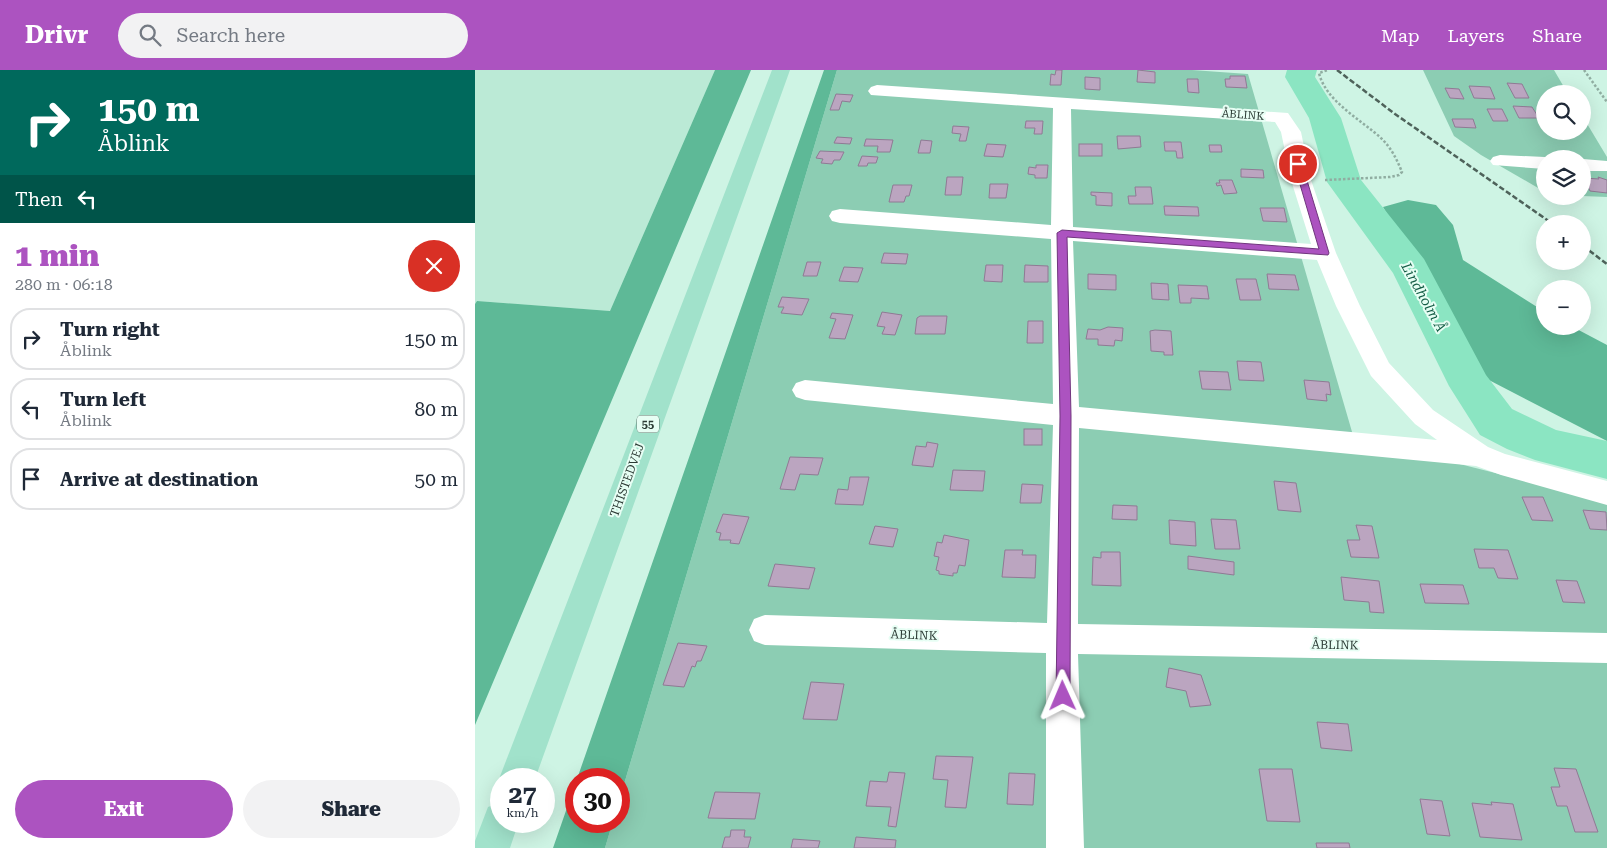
<!DOCTYPE html>
<meta charset="utf-8">
<style>
:root{--surface:#fff;--page:#f2f2f3;--text:#1f2937;--muted:#747a83;--line:#e0e1e3;--accent:#ac53c0}
body{margin:0;font-family:"Roboto Serif",serif;background:var(--page);color:var(--text);height:100vh;display:flex;flex-direction:column;font-size:19px;white-space:nowrap}
*{box-sizing:border-box;margin:0}
p{font-size:16px;color:var(--muted)}
.icon{flex:none;width:28px;height:28px;fill:none;stroke:currentColor;stroke-width:2;stroke-linecap:round;stroke-linejoin:round}
.map{position:relative;flex:1;overflow:hidden}
.side{display:flex;flex-direction:column;background:var(--surface);width:475px}
.side>*{flex:none}
.banner{background:#00695c;color:#fff;overflow:hidden}
.tools{position:absolute;left:1061px;top:15px;display:grid;gap:10px}
.tools a{display:grid;place-items:center;width:55px;height:55px;border-radius:50%;background:var(--surface);box-shadow:0 5px 20px #0002;font-size:25px}
.speed{position:absolute;left:15px;top:698px;display:flex;gap:10px;font-size:25px;font-weight:700;text-align:center}
.speed>*{display:grid;place-content:center;width:65px;height:65px;border-radius:50%;background:var(--surface);box-shadow:0 5px 20px #0002;line-height:1}
.speed small{font-size:12px;font-weight:400}
.speed .limit{border:8px solid #d22;background:#fff;color:#111}
.pin{position:absolute;display:grid;place-items:center;width:42px;height:42px;color:#fff;margin:-21px;border:2px solid #fff;border-radius:50%;box-shadow:0 1px 5px #0007}
.me{position:absolute;width:55px;margin:-28px;rotate:359deg;stroke-linejoin:round;filter:drop-shadow(0 0 4px #0008)}
.turn{display:flex;align-items:center;gap:18px;height:105px;padding:0 15px;font-size:22px}
.turn .icon{width:65px;height:65px;stroke-width:2.5}
.turn b{display:block;font-size:35px;line-height:42px}
.then{display:flex;align-items:center;height:48px;padding:0 15px;background:#0003;gap:10px;font-size:19px}
.round{display:grid;place-items:center;flex:none;width:52px;height:52px;border-radius:26px;background:var(--page)}
.headline{display:flex;align-items:center;justify-content:space-between;height:85px;padding:0 15px}
h1{font-size:30px;font-weight:800;line-height:38px;color:var(--accent)}
.cta{display:flex;gap:10px;margin-top:auto;padding:10px 15px}
.cta a{flex:1;height:58px;border-radius:30px;background:var(--accent);color:#fff;font-size:20px;font-weight:800;line-height:58px;text-align:center}
.cta a+a{background:var(--page);color:var(--text)}
ul{padding:0;list-style:none}
li{display:flex;align-items:center;gap:15px;height:62px;margin:0 10px 8px;padding:0 5px;border:2px solid var(--line);border-radius:20px}
li div{flex:1}
li b{display:block;font-size:19px}
li em{font-style:normal}
header{display:flex;align-items:center;gap:30px;box-sizing:border-box;height:70px;padding:0 25px;background:var(--accent);color:#fff}
header strong{font-size:24px}
nav{display:flex;gap:28px;margin-inline-start:auto;font-size:18px}
.search{width:350px;height:45px;background:var(--page);display:flex;align-items:center;gap:12px;box-sizing:border-box;padding:0 18px;border-radius:28px;color:var(--muted);font-size:19px}
main{display:flex;flex:1;min-height:0}
.map>svg:first-child{display:block}
</style>
<header>
<strong>Drivr</strong>
<div class="search"><svg class="icon" aria-label="search" viewBox="0 0 24 24"><circle cx="10" cy="10" r="6"/><path d="M15 15l6 6"/></svg>Search here</div>
<nav><a>Map</a><a>Layers</a><a>Share</a></nav>
</header>
<main>
<section class="side">
<div class="banner">
<div class="turn"><svg class="icon" aria-label="right" viewBox="0 0 24 24"><path d="M7 20v-9h11M14 6l5 5-5 5"/></svg><div><b>150 m</b>Åblink</div></div>
<div class="then">Then<svg class="icon" aria-label="left" viewBox="0 0 24 24"><path d="M17 20v-9H6M10 6l-5 5 5 5"/></svg></div>
</div>
<div class="headline"><div><h1>1 min</h1><p>280 m · 06:18</p></div><a class="round" style="background:#d93025;color:#fff"><svg class="icon" aria-label="close" viewBox="0 0 24 24"><path d="M6 6l12 12M18 6L6 18"/></svg></a></div>
<ul>
<li><svg class="icon" aria-label="right" viewBox="0 0 24 24"><path d="M7 20v-9h11M14 6l5 5-5 5"/></svg><div><b>Turn right</b><p>Åblink</p></div><em>150 m</em></li>
<li><svg class="icon" aria-label="left" viewBox="0 0 24 24"><path d="M17 20v-9H6M10 6l-5 5 5 5"/></svg><div><b>Turn left</b><p>Åblink</p></div><em>80 m</em></li>
<li><svg class="icon" aria-label="arrive" viewBox="0 0 24 24"><path d="M6 21V4h12l-3 4 3 4H6"/></svg><div><b>Arrive at destination</b></div><em>50 m</em></li>
</ul>
<div class="cta"><a>Exit</a><a>Share</a></div>
</section>
<div class="map">
<svg width="1132" height="778" viewBox="0 0 1132 778">
<rect width="100%" height="100%" fill="#cef4e4"/>
<path fill="#bbead6" d="M0 0H240L135 241 2 231 0 234Z"/>
<g fill="#8ccdb3">
<path d="M362 0H717L773 4 882 379 949 385 1132 431V778H130L138 751H144V731Z"/>
<path d="M948 0H1079L1093 24H1070V61H1108V47L1132 87V127L1107 126 1108 89H1070V122L1006 85 979 66Z"/>
</g>
<g fill="#5eb997">
<path d="M240 0H276L0 655V234L2 231 135 241Z"/>
<path d="M349 0H362L144 731V709H102Z"/>
<path d="M933 130 961 135 978 155 988 190 1070 242V256H1096L1132 275V371L1010 308 908 137Z"/>
<path d="M101 712V751H138L130 778H78Z"/>
</g>
<g fill="none" stroke-linecap="round" stroke-linejoin="round">
<path fill="#8be5c2" fill-rule="evenodd" d="M812 0H842L840 7 866 48 886 110 949 189 1011 305 1037 339 1081 360 1132 371V409L1060 390 1032 379 1005 365 974 316 918 203 852 112 834 48 810 7Z"/>
</g>
<g fill="#bba5c0" stroke="#8f7a94">
<path d="M581 0H587L586 15H575L576 4 580 5Z"/>
<path d="M663 0 680 2V13L662 12Z"/>
<path d="M755 6H770L772 18 751 17 750 9H755Z"/>
<path d="M610 7 625 8V20L610 19Z"/>
<path d="M712 9H723L724 23 713 22Z"/>
<path d="M1032 13 1047 14 1054 28H1040Z"/>
<path d="M994 16 1015 17 1020 29 999 28Z"/>
<path d="M970 18 984 19 989 29 975 28Z"/>
<path d="M361 24 378 25 375 32 367 31 364 40H355Z"/>
<path d="M1038 36 1057 37 1064 48H1044Z"/>
<path d="M1012 39H1027L1033 51H1018Z"/>
<path d="M977 49H998L1001 58 980 57Z"/>
<path d="M551 51H568L567 64H559L560 58H550Z"/>
<path d="M478 56 494 57 491 71H484L486 64 477 63Z"/>
<path d="M642 66H665L666 77 643 79Z"/>
<path d="M362 67 377 68 375 74 359 73Z"/>
<path d="M391 69 418 70 415 82H402L403 76H389Z"/>
<path d="M446 70 457 71 455 83H443Z"/>
<path d="M689 72H706L708 88H702L701 81H690Z"/>
<path d="M512 74 531 75 528 87 509 86Z"/>
<rect x="604" y="74" width="23" height="12"/>
<path d="M734 75H746L747 82H735Z"/>
<path d="M345 81 369 82 365 90H359L357 94 346 93 348 89 341 88Z"/>
<path d="M387 86 403 87 401 93H393L392 96H383Z"/>
<path d="M561 95H573L572 108H560V105L553 104 554 97 561 98Z"/>
<path d="M766 99 788 100 789 108 766 107Z"/>
<path d="M472 107H488L486 125H470Z"/>
<path d="M1123 107 1132 110V123L1115 121 1109 108 1124 109Z"/>
<path d="M744 110H757L762 123 749 124 746 115 742 116 741 113H745Z"/>
<path d="M515 114H533L531 128H514Z"/>
<path d="M418 115H437L434 126H431L429 132H414Z"/>
<path d="M660 117H676L678 134H654L653 126H661Z"/>
<path d="M616 122 637 123V136L621 135V126L616 125Z"/>
<path d="M689 136 723 137 724 146 690 145Z"/>
<path d="M785 138H809L812 152 788 151Z"/>
<path d="M409 183 433 184 431 194 406 193Z"/>
<path d="M332 192H346L342 206H328Z"/>
<path d="M511 195H528L527 212 509 211Z"/>
<path d="M550 195 573 196V212H549Z"/>
<path d="M369 197 388 198 383 212 364 211Z"/>
<path d="M613 204 641 205V220L613 219Z"/>
<path d="M792 204 820 205 824 220 794 219Z"/>
<path d="M761 209H781L786 230H765Z"/>
<path d="M676 213 693 214 694 230 677 229Z"/>
<path d="M703 215 732 216 734 229 716 228V233H705Z"/>
<path d="M307 227 334 229 327 245 306 243 309 237H303Z"/>
<path d="M407 242 427 245 420 265 407 264 410 257 402 256Z"/>
<path d="M357 243 378 245 370 269 354 268 361 249 355 248Z"/>
<path d="M445 246H472L470 264H440L442 248Z"/>
<path d="M553 251H568V273H552Z"/>
<path d="M633 257 648 258 647 271 640 270 639 276 623 275V269H611L613 259 625 260Z"/>
<path d="M680 260 696 261 698 285H689V282L676 281 675 261Z"/>
<path d="M762 291 786 292 789 311 764 310Z"/>
<path d="M724 301 753 302 756 320 727 319Z"/>
<path d="M829 310 854 312 856 325 851 324 852 331 832 329Z"/>
<rect x="549" y="359" width="18" height="16"/>
<path d="M452 372 463 374 458 397 437 395 441 376 451 377Z"/>
<path d="M315 387 348 388 343 405 325 404 320 420 305 419Z"/>
<path d="M478 400 510 401 508 421 475 420Z"/>
<path d="M375 407H394L388 435 360 434 363 419 373 420Z"/>
<path d="M799 411 821 413 826 442 803 440Z"/>
<path d="M547 414 568 415 566 433H545Z"/>
<path d="M1047 427H1068L1078 451 1057 450Z"/>
<path d="M638 435 662 436V450L637 449Z"/>
<path d="M1108 440 1131 442 1132 460 1115 459Z"/>
<path d="M248 444 274 447 264 474 255 473 256 470H244L246 463 241 462Z"/>
<path d="M736 449 761 450 765 479H740Z"/>
<path d="M694 450 720 452 721 476 695 474Z"/>
<path d="M881 455 897 456 904 488 876 487 872 470H885Z"/>
<path d="M400 456 423 459 418 477 394 474Z"/>
<path d="M469 465 494 470 490 496 484 495 482 503H478V506L464 504V501L461 500 464 487 459 486 462 472 467 473Z"/>
<path d="M999 479 1033 480 1043 509 1023 508 1019 498H1004Z"/>
<path d="M530 480H548L547 485H561L560 508 527 507Z"/>
<path d="M626 482H645L646 516 617 515 618 487 626 488Z"/>
<path d="M713 486 759 492V505L713 499Z"/>
<path d="M300 494 340 498 334 519 293 516Z"/>
<path d="M866 507 904 511 909 543 895 542 894 532 869 530Z"/>
<path d="M1081 510 1102 511 1110 533 1088 532Z"/>
<path d="M945 514 988 515 994 534 950 533Z"/>
<path d="M203 573 232 576 226 591H222L220 597 217 596 209 617 188 615Z"/>
<path d="M694 598 726 605 736 635 715 637 711 621 691 617Z"/>
<path d="M336 612 369 614 362 650 328 649Z"/>
<path d="M842 652 873 654 877 681 846 678Z"/>
<path d="M461 686 498 687 491 738 470 737 473 710 458 709Z"/>
<path d="M1079 698 1101 699 1123 762H1100L1092 736H1082L1076 717H1085Z"/>
<path d="M784 699H817L825 752 792 751Z"/>
<path d="M414 702 430 703 421 757 413 756 416 737 391 736 395 711 412 712Z"/>
<path d="M534 703 560 704 558 735 532 734Z"/>
<path d="M240 722 285 723 280 749 233 748Z"/>
<path d="M945 729 967 731 975 766 952 764Z"/>
<path d="M1016 732 1038 734 1047 770 1005 767 997 733 1017 735Z"/>
<path d="M256 760H270L269 767H276L273 778H247L250 767H255Z"/>
<path d="M381 767 421 770 420 778H379Z"/>
<path d="M318 769 345 771 343 778H316Z"/>
<path d="M841 773H874L875 778H842Z"/>
</g>
<g fill="none" stroke-linecap="round" stroke-linejoin="round">
<g stroke="#90ada1" stroke-width="2.5" stroke-dasharray="2.5 2" stroke-linecap="butt">
<path d="M1109 0 1132 32"/>
<path d="M850 110 915 107 924 105 927 102C922 90 917 79 907 69 887 50 851 32 844 3L853 0"/>
</g>
<g fill="#fff" fill-rule="evenodd">
<path d="M402 15 813 43 826 62 836 110 861 183 885 236 914 293 958 340 1013 377 1030 384 1132 411V435L1026 405 1001 396 604 358 603 554 1132 563V593L603 584 609 778H571V583L290 575 279 571 274 560 279 549 290 545 572 553 578 355 330 330 321 327 317 320 321 313 330 310 578 334 576 169 365 153 357 151 354 146 357 141 365 139 576 155 578 38 396 25 393 21 396 17ZM596 39 800 52 806 62 816 110 836 174 598 157ZM598 171 842 190 861 236 896 306 940 354 962 370 604 337Z"/>
<path d="M1025 85 1070 87 1077 89H1070V99L1018 95 1015 91 1018 87Z"/>
<path d="M1108 89 1132 91V101H1108Z"/>
</g>
<g fill="#a1e2cb" fill-rule="evenodd">
<path d="M297 0H315L60 709H26V714L24 709Z"/>
<path d="M26 732V751H44L35 778H0V771L13 737Z"/>
</g>
<g stroke="#4e625a" stroke-width="2.5" stroke-dasharray="5.5 2.5" stroke-linecap="butt">
<path d="M862 0 920 44 1078 154"/>
<path d="M1108 176 1132 194"/>
</g>
</g>
<path fill="#ac53c0" stroke="#70367d" d="M823 91 827 94 854 183 853 185 592 167 596 346 595 626 593 631 588 633 583 631 581 626 585 346 582 163 587 160 844 179 819 94Z"/>
<g text-anchor="middle" dominant-baseline="central" stroke-width="4" stroke-linejoin="round" paint-order="stroke">
<g font-size="11" fill="#2c3b35" stroke="#e7fef4">
<text transform="translate(768 45) rotate(4)">ÅBLINK</text>
</g>
<rect fill="#e7fef4" stroke="#64766e" stroke-width="1" x="162" y="345.5" width="22" height="17" rx="4"/>
<g font-size="11" font-weight="bold" fill="#2c3b35">
<text x="173" y="354">55</text>
</g>
<g font-size="12" fill="#2c3b35" stroke="#e7fef4">
<text transform="translate(152 410) rotate(-70)">THISTEDVEJ</text>
<text transform="translate(439 565) rotate(2)">ÅBLINK</text>
<text transform="translate(860 575) rotate(1)">ÅBLINK</text>
</g>
<g font-size="14" font-style="italic" fill="#155d46" stroke="#e7fef4">
<text transform="translate(949 227) rotate(61)">Lindholm Å</text>
</g>
</g>
</svg>
<div class="tools">
<a><svg class="icon" aria-label="search" viewBox="0 0 24 24"><circle cx="10" cy="10" r="6"/><path d="M15 15l6 6"/></svg></a>
<a><svg class="icon" aria-label="layers" viewBox="0 0 24 24"><path d="M12 4l9 5-9 5-9-5zM3 14l9 5 9-5"/></svg></a>
<a>+</a>
<a>−</a>
</div>
<div class="speed"><div>27<small>km/h</small></div><div class="limit">30</div></div>
<div class="pin" style="left:823px;top:94px;background:#d93025"><svg class="icon" aria-label="arrive" viewBox="0 0 24 24"><path d="M6 21V4h12l-3 4 3 4H6"/></svg></div>
<svg class="me" style="left:588px;top:626px" viewBox="-20 -20 40 40"><path d="M0-17L14 15 0 8-14 15z" fill="#ac53c0" stroke="#fff" stroke-width="4"/></svg>
</div>
</main>
